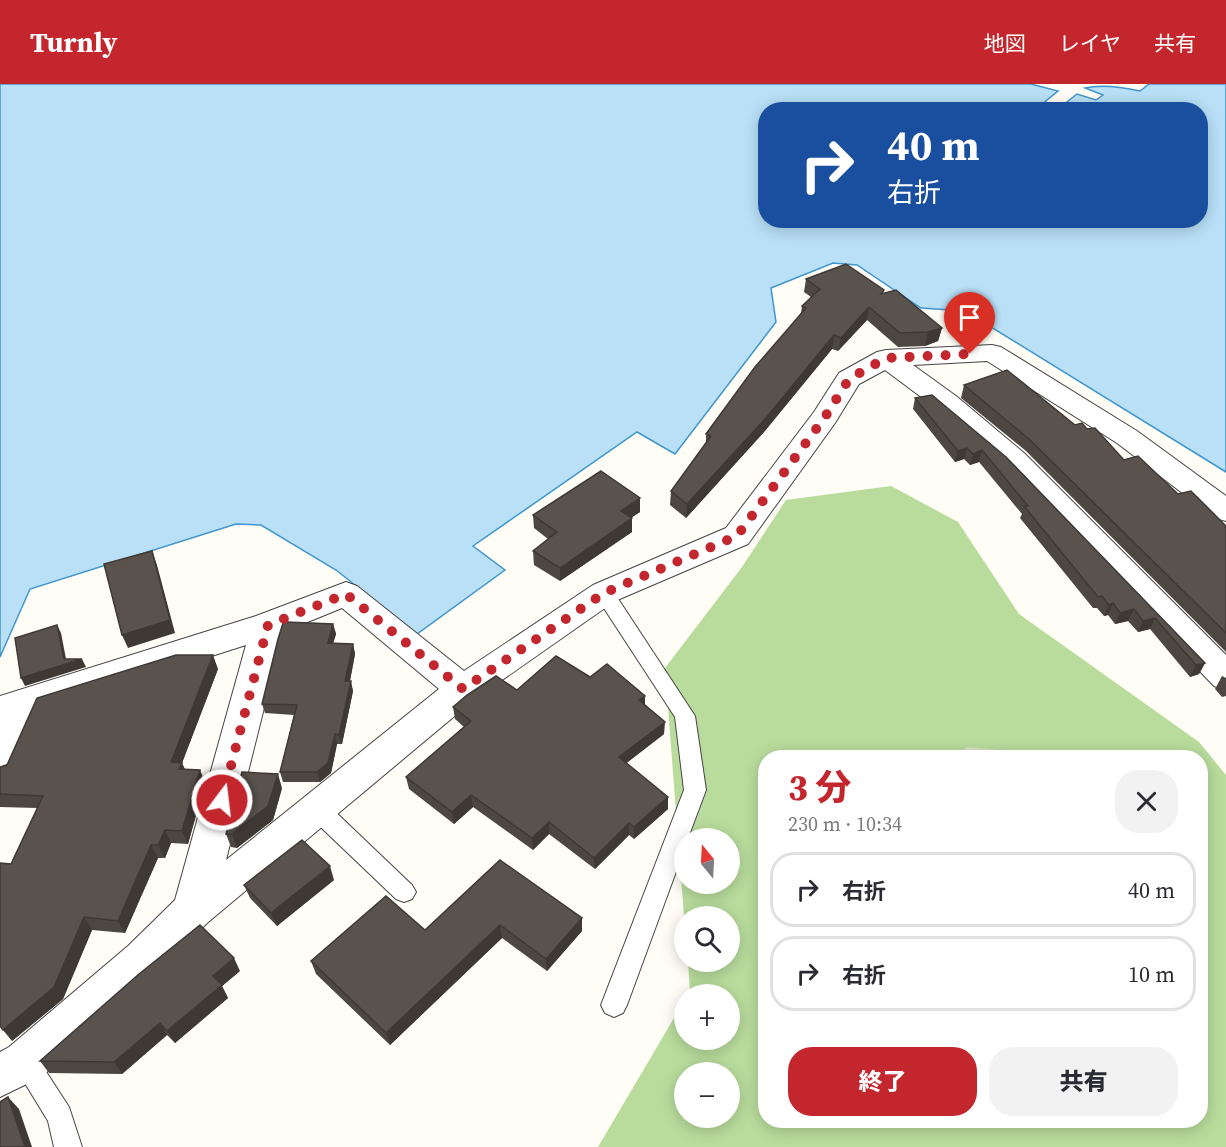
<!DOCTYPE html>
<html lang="ja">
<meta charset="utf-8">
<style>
:root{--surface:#fff;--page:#f2f2f3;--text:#2b2b33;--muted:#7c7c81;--line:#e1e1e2;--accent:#c4262e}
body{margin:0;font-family:"Source Serif 4","Noto Sans JP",serif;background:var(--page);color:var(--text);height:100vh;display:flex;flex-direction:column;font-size:22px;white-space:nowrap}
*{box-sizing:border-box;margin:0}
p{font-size:20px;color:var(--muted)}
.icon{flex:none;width:33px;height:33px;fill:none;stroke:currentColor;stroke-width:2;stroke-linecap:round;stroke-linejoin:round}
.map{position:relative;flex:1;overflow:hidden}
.sheet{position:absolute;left:758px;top:666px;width:450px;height:378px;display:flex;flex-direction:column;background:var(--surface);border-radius:24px;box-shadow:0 3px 15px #0003}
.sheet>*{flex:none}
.top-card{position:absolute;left:758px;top:18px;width:450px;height:126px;border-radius:24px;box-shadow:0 3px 15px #0003;background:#1a4fa0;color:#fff;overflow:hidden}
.needle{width:39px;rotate:342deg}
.fabs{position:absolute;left:674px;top:744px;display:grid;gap:12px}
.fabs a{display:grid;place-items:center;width:66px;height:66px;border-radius:50%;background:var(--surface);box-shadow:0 3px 15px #0003;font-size:30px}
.pin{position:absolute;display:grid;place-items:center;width:51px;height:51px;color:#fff;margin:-62px -26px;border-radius:50% 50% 50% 0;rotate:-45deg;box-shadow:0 0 6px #0007}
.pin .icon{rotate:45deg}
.me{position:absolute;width:66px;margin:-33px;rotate:15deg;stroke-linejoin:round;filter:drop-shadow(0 0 4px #0008)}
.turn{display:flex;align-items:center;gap:21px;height:126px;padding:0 30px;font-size:27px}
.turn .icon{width:78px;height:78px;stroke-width:2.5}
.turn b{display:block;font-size:42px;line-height:51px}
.round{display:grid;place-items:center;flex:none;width:63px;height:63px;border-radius:24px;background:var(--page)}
.summary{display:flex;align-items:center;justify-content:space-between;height:102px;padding:0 30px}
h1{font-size:36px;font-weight:800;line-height:45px;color:var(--accent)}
.primary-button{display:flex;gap:12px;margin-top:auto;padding:12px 30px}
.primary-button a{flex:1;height:69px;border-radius:24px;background:var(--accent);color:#fff;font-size:24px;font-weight:800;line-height:69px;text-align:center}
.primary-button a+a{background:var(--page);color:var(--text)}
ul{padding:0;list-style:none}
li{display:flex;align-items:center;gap:18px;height:75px;margin:0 12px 9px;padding:0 18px;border:3px solid var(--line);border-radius:24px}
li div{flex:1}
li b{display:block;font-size:22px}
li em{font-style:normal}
header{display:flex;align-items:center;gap:36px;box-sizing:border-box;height:84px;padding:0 30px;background:var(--accent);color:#fff}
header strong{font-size:28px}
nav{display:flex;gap:33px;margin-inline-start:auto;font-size:21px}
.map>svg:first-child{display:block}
</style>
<header>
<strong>Turnly</strong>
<nav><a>地図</a><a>レイヤ</a><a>共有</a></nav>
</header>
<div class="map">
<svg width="1226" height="1063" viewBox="0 0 1226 1063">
<rect width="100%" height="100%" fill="#fffdf5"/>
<path fill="#b9dc9c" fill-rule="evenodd" d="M891 402 958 438 1019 530 1199 658 1226 691V1063H598L684 917V956H729V910H688L690 907 688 878H729V832H684L665 584 742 483 786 416ZM765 674H1200V1036H765ZM684 754H729V800H684ZM684 988H729V1034H684Z"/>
<path fill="#d9e3c4" d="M967 663 1012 667 1017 673H952Z"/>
<path fill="#b9e0f7" stroke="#3f96cf" stroke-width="1.5" d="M0 0H1031L1058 7 1036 25 765 26V136H1200V26L1058 25 1077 10 1096 16 1103 11 1085 4C1103 0 1122 3 1140 7L1149 0H1226V388L965 227 921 224 857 181 833 179 771 204 776 238 675 370 637 348 473 462 505 486 417 550 336 486 261 441 236 440 30 505 0 573Z"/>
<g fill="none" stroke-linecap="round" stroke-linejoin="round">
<defs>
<g id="lane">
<path d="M604 502 611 504 695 632 706 706 688 754H684V766L627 921 623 929 614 933 605 929 601 921 684 706 675 633 594 509 597 504Z"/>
<path d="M317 716 325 718 412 801 416 808 412 815 404 818 396 815 309 732 306 725 309 718Z"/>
<path d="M25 965 34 969 69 1023 82 1063H54L48 1037 12 978 16 969Z"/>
</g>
<path id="street" d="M992 261 1001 263 1137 347 1226 412V437L1215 434 1117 359 987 277 913 281 956 312 1024 369 1226 571V606L1214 602 1004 383 936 324 885 286 859 300 835 339 748 460 615 517 475 615 207 839 158 890 41 993 0 1013V968L9 963 128 862 175 816 246 561 43 626 13 693 0 697V612L256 532 346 498 357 502 464 587 593 501 726 444 814 328 839 289 877 268 886 266ZM342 524 439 605 226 776 283 548Z"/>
</defs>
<use href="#lane" stroke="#444" stroke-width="2"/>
<use href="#street" stroke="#444" stroke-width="2"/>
<use href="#lane" fill="#fff" fill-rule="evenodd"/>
<use href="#street" fill="#fff" fill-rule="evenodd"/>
</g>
<g fill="#4d4742">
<path d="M806 195 884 209 942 244 938 257 925 262 898 263 867 236 838 267 832 265 764 348 686 434 670 421 671 407 706 359V350L801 229 802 222 811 213 804 208Z"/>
<path d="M964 301 1087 345 1124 376 1178 410 1226 442V568L1026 367 961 314Z"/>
<path d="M932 311 1205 579 1199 590 1190 593 1150 545 1138 548 1128 537 1115 540 1108 531 1104 532 1097 524H1093L1020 434 1022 430 979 378 970 381 964 375 955 378 913 325 915 314Z"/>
<path d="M640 428 631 434 632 448 560 497 534 481 533 467 548 455 534 444 533 431Z"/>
<path d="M333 540 336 550 333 559 353 560 355 570 350 597 353 607 342 660H337L331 689 320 698H283L280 688 294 631 265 629 262 620Z"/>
<path d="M218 585 182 679 185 685 200 686 205 699 188 760 171 759 165 774H158L125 849 92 846 63 915 12 957 11 780 37 724 0 723V683Z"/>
<path d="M1222 592 1226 594V612L1222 613 1215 605Z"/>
<path d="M590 593 645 621 664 650 626 679 668 725 634 755 629 751 595 785 549 750 533 766 473 723 454 740 409 705 406 693 464 643 455 635 453 623 517 606Z"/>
<path d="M282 704 273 736 237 764 231 763 226 750Z"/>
<path d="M500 776 582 847 547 887 502 854 390 961 316 890 311 877 425 846Z"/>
<path d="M334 796 277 842 250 814 244 801Z"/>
<path d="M240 887 222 902 228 914 175 959 167 951 122 990 49 989 40 977Z"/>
</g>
<g fill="#3f3936">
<path d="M869 223 867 236 838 267 841 254Z"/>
<path d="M942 244 938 257 925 262 928 248Z"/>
<path d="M834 251 832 265 764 348 686 434 687 420Z"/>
<path d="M967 364 964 375 955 378 958 367Z"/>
<path d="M982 366 979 378 970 381 973 370Z"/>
<path d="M640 414V428L621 440V427Z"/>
<path d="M632 434V448L560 497V484Z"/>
<path d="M152 467 157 481 175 549 128 564 122 551Z"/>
<path d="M1113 519 1108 531 1104 532 1109 521Z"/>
<path d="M1134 525 1128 537 1115 540 1120 529Z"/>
<path d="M1155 534 1150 545 1138 548 1143 537Z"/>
<path d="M333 540 336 550 330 569 328 559Z"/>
<path d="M57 541 61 549 67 580 82 575 86 583 25 602 21 594 64 575Z"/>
<path d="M353 560 355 570 348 607 345 597Z"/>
<path d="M213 571 218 585 182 679 187 692 171 678Z"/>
<path d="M1205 579 1199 590 1190 593 1196 581Z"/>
<path d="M351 597 353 607 342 660 339 651Z"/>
<path d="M645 612V624L639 616Z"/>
<path d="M665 638 664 650 619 685V673Z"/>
<path d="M335 650 337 660 331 689 320 698 317 688Z"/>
<path d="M200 686 205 699 188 760 182 747Z"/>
<path d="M278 690 282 704 273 736 237 764 232 750Z"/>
<path d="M471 711 473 723 454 740 452 728Z"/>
<path d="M668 713V725L634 755V743Z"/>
<path d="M549 738V750L533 766 532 754Z"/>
<path d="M629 739V751L595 785 594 774Z"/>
<path d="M165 746 171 759 165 774 158 761Z"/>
<path d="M151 761 158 774 125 849 118 837Z"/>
<path d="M330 782 334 796 277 842 271 829Z"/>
<path d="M84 833 92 846 63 915 12 957 3 946Z"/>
<path d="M582 834V847L547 887 546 875Z"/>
<path d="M500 841 502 854 390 961 386 949Z"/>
<path d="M234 874 240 887 222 902 228 914 175 959 167 947 213 892Z"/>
<path d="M160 939 167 951 122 990 114 978Z"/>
<path d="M8 1013 19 1025 32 1063H25Z"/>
</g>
<g fill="#5a524d" stroke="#3f3936" stroke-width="1.5">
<path d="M846 180 884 206 881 210 896 206 942 244 928 248 900 249 869 223 841 254 834 251 766 334 687 420 671 407 711 352 706 350 755 283 806 224 802 222 820 205 806 195Z"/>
<path d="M1007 286 1075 341 1082 339 1087 345 1095 344 1124 376 1138 372 1178 410 1191 407 1226 442V549L1029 355 964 301Z"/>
<path d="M932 311 1006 373 1205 579 1196 581 1155 534 1143 537 1134 525 1120 529 1113 519 1109 521 1102 512 1098 513 1024 422H1028L982 366 973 370 967 364 958 367 915 314Z"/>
<path d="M601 387 640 414 621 427 632 434 560 484 533 467 557 448 533 431Z"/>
<path d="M152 467 170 536 122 551 104 480Z"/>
<path d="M286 538 333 540 328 559 353 560 345 597H351L339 651 335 650 328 679 317 688H280L297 621 262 620 278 555 283 539Z"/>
<path d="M57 541 64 575H82L21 594 15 554Z"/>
<path d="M176 571H213L171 678 182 679 179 685 200 686 182 747 165 746 158 761H151L118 837 84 833 54 903 3 946 0 942V779L11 780 43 712 0 710V683L7 681 37 614Z"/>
<path d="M556 572 590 593 607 580 645 612 639 616 665 638 619 673 668 713 634 743 629 739 594 774 549 738 532 754 471 711 452 728 406 693 471 637 453 623 467 611 496 592 517 606Z"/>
<path d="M242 688 278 690 268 722 232 750H226Z"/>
<path d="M302 756 330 782 271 829 244 801Z"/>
<path d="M500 776 582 834 546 875 500 841 386 949 311 877 386 812 425 846Z"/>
<path d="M200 841 234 874 213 892 222 901 167 947 160 939 114 978 40 977 139 890Z"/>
<path d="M8 1013 25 1063H0V1018Z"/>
</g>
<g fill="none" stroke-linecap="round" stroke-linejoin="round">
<path stroke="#c4262e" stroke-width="10" stroke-dasharray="0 18" d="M222 716 268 541 346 510 463 605 604 509 737 452 825 333 849 295 886 274 970 270"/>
</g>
</svg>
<div class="fabs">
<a><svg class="needle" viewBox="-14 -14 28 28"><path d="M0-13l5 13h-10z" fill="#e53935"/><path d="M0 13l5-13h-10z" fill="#7c7c81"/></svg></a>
<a><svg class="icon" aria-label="search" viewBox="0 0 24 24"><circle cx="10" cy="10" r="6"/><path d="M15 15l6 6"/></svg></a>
<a>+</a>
<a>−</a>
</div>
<div class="pin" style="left:970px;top:270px;background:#d93025"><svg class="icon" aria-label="arrive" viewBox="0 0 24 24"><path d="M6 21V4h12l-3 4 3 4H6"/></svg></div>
<svg class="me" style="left:222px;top:716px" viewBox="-20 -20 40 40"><circle r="17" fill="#c4262e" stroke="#fff" stroke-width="3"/><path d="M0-11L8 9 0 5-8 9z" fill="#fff"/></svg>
<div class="top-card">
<div class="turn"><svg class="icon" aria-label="right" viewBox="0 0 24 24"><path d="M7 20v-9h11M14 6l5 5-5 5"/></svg><div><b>40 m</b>右折</div></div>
</div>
<section class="sheet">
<div class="summary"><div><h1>3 分</h1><p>230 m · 10:34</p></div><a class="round"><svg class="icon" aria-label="close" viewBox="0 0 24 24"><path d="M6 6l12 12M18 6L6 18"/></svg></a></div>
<ul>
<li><svg class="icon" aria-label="right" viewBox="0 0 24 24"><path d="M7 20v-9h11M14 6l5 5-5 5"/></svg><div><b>右折</b></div><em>40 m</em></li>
<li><svg class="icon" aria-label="right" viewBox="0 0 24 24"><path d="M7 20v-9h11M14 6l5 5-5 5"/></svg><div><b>右折</b></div><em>10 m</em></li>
</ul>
<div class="primary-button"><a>終了</a><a>共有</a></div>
</section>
</div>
